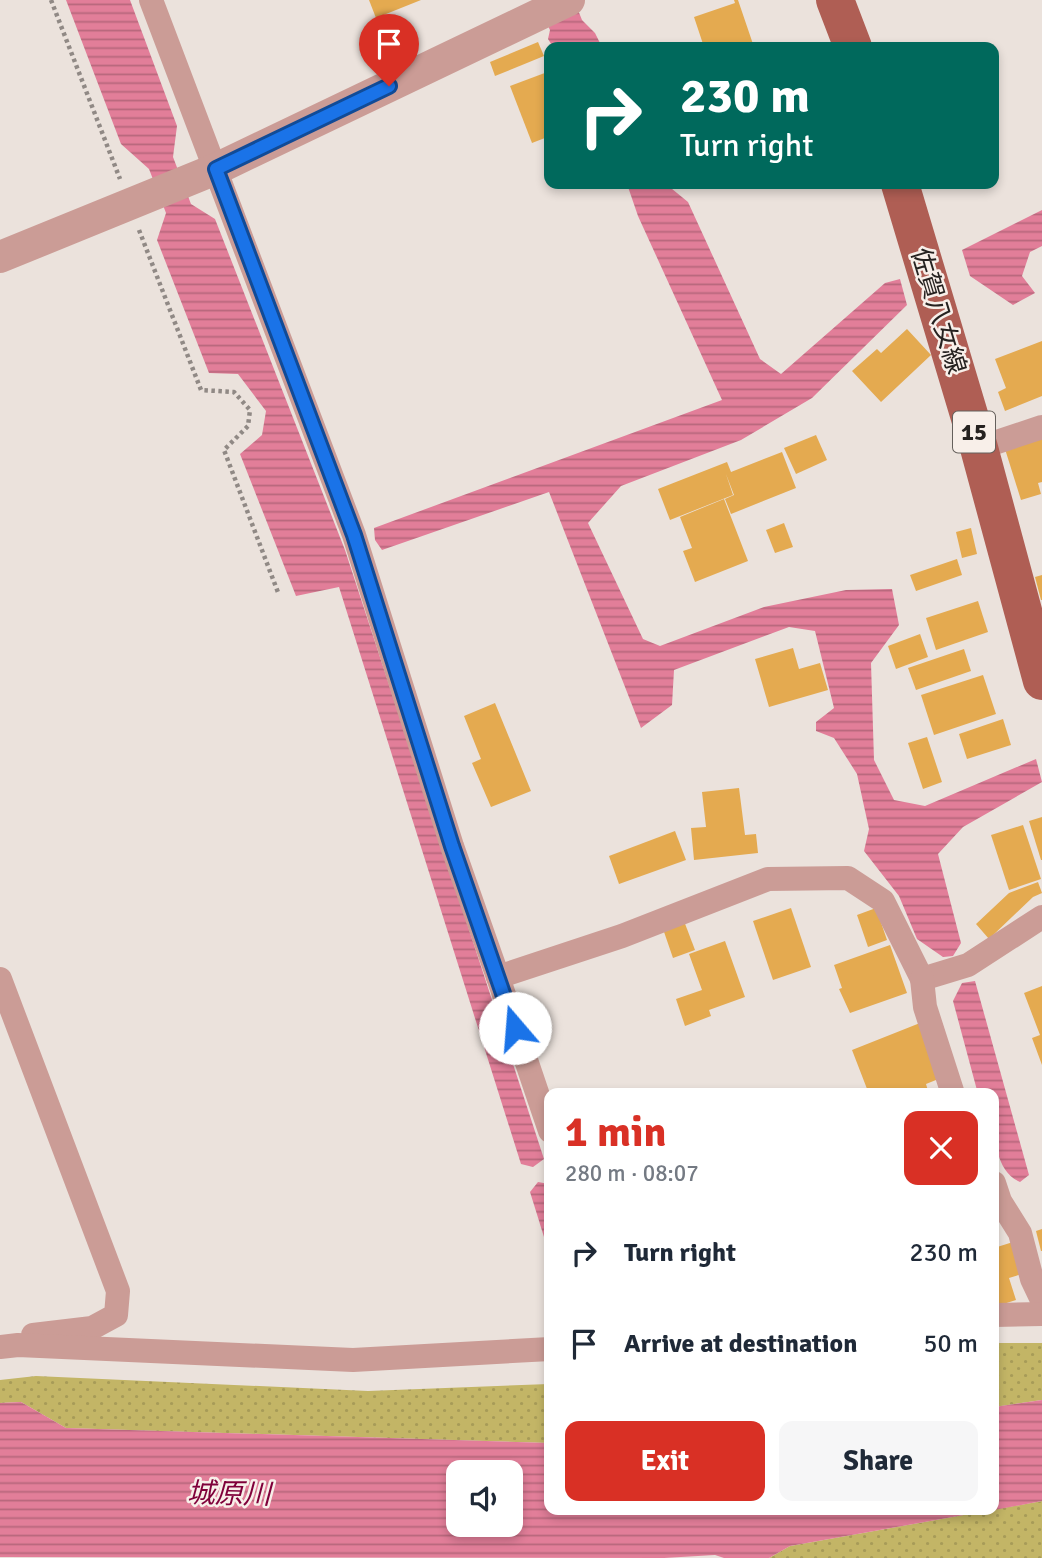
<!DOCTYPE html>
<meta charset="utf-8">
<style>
:root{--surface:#fff;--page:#f6f6f7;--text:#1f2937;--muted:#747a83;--accent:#d93025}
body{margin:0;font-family:Signika,"Noto Sans JP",sans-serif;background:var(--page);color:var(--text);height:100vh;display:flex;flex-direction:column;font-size:26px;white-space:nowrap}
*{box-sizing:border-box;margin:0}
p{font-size:23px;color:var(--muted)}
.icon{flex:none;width:38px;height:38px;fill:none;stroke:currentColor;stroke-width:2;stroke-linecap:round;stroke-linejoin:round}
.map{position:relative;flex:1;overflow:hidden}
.side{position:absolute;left:544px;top:1088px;width:455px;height:427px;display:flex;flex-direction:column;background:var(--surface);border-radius:14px;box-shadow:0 4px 10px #0003}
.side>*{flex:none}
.hud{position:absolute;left:544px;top:42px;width:455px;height:147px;border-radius:14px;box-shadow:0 4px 10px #0003;background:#00695c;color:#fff;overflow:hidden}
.buttons{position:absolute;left:446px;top:1460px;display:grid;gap:14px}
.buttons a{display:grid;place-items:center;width:77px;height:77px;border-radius:14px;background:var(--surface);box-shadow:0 4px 10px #0003;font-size:35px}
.pin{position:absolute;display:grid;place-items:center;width:60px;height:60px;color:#fff;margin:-72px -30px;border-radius:50% 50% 50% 0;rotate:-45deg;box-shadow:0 0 7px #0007}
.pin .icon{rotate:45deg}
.me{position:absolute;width:77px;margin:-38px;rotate:342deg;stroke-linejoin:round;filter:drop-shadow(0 0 5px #0008)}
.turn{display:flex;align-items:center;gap:24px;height:147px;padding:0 21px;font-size:32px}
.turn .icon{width:91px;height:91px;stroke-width:2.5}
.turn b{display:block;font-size:49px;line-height:60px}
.round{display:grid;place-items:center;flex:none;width:74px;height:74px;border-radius:14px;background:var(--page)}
.headline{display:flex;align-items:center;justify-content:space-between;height:119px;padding:0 21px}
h1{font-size:42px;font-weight:800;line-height:52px;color:var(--accent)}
.primary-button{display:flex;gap:14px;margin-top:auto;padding:14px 21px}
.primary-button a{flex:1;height:80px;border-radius:14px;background:var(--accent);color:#fff;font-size:28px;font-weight:800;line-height:80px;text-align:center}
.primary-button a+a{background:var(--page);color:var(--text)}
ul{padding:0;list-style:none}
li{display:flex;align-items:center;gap:21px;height:91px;padding:0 21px}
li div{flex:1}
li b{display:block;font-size:26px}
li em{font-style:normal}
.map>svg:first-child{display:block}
</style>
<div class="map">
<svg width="1042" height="1558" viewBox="0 0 1042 1558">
<defs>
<pattern id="grass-dots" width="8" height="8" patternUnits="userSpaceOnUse" patternTransform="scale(1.75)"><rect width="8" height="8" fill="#c3b566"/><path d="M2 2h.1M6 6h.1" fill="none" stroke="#a79b58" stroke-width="1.8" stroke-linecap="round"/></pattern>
<pattern id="water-rules" width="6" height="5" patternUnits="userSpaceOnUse" patternTransform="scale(1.75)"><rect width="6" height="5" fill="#e27e99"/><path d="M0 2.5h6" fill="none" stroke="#b7677c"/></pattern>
</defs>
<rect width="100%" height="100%" fill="#ebe2dc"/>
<g fill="url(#grass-dots)">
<path d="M994 1343H1042V1400L994 1407Z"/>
<path d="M36 1376 368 1391 549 1384V1443L66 1428 21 1402 0 1403V1380Z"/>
<path d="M1042 1501V1558H769L790 1546Z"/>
</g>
<g fill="url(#water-rules)" fill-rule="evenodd">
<path d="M66 0H130L177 126 173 157 191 204 215 219 345 550 544 1159 533 1167 521 1164 339 587 296 596 240 454 262 435 266 411 238 374 209 373 157 240 166 213 149 169 121 144Z"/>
<path d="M535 0H574L582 20 595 33 602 47H553L548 39 550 30Z"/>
<path d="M627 184H666L688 202 760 359 781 374 885 283 900 279 907 305 812 398 741 440 621 486 588 523 643 639 660 646 764 607 846 590 892 589 899 625 871 663 874 760 894 800 925 806 1036 759 1042 782 963 827 938 854 961 943 953 956 943 957 917 939 899 896 864 851 869 829 857 774 834 738 816 731V722L834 708 815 631 789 627 674 670 672 705 641 728 549 492 382 550 375 540 374 528 722 400 638 216Z"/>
<path d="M1042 210V246L1030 252 1022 276 1035 293 1013 305 970 276 962 250Z"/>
<path d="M975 981 1029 1175 1020 1182C990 1169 994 1120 994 1094H978L953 1001 962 983Z"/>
<path d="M538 1182 549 1184V1253L530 1192Z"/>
<path d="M1042 1400V1501L994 1510V1407Z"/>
<path d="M21 1402 66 1428 549 1443 550 1510H992L790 1546 769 1558H724L715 1555 664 1558 0 1557V1403ZM458 1472H511V1524H458Z"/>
</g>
<g fill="#e4aa50">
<path d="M369 0H421L376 18Z"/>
<path d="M734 0H738L754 47H704L694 17 735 3Z"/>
<path d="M538 42 544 56 495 76 490 62Z"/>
<path d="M550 71V136L532 143 510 86Z"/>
<path d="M907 329 931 355 881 402 852 371 877 349 881 353Z"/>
<path d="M1042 341V396L1005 411 998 392 1006 388 995 359Z"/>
<path d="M816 435 827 460 796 474 784 448Z"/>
<path d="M1042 438V482L1038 483 1041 494 1021 500 1005 449Z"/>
<path d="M782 452 796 488 731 514 725 499 734 495 726 474 733 495 670 520 658 489 727 462 731 472Z"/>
<path d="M724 499 748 561 695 582 683 551 692 548 680 517Z"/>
<path d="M784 523 793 547 775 553 766 530Z"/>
<path d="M971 528 977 554 962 558 956 532Z"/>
<path d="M957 559 962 575 916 591 910 575Z"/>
<path d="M1042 575V600H1041L1035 577Z"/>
<path d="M978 601 988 632 936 650 926 618Z"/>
<path d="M920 634 928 657 896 669 888 646Z"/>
<path d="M793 648 799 669 820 663 828 690 769 707 755 659Z"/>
<path d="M964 649 971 671 916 690 908 668Z"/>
<path d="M983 675 996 714 934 735 921 695Z"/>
<path d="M495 703 531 791 491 807 472 763 481 759 464 716Z"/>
<path d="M1003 719 1011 745 967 759 959 734Z"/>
<path d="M927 737 942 782 923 789 908 743Z"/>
<path d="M739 788 745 835 756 834 758 853 694 860 691 828 706 827 702 792Z"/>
<path d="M1042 817V860H1041L1029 821Z"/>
<path d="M1023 825 1041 879 1009 890 991 835Z"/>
<path d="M675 831 686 860 619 884 609 856Z"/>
<path d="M1038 882 1042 893 1033 897 989 939 976 924 1009 893Z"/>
<path d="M791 908 811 967 773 980 753 921Z"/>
<path d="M876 908 887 940 868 947 857 915Z"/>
<path d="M684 921 695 950 673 958 663 929Z"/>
<path d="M725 941 745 997 709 1010 711 1016 685 1026 676 999 702 990 689 954Z"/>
<path d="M890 945 907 993 850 1013 839 989 842 988 834 965Z"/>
<path d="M1042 986V1065L1032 1038 1040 1035 1024 993Z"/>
<path d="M920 1023 941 1078 926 1084 929 1094H869L852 1050Z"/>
<path d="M1042 1229V1251H1041L1036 1231Z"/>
<path d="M1013 1242 1022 1274 1009 1278 1016 1300 994 1307V1248Z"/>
</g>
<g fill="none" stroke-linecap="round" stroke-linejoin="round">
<g stroke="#908985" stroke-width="4.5" stroke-dasharray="3.5 3.5" stroke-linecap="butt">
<path d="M51 0 120 179"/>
<path d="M139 230 201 390 234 392 250 410 248 426 224 450 279 595"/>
</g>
<g stroke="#cb9c96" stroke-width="24">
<path d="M151 0 354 535 452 846 498 977 622 936 768 879 848 878 883 901 922 979 968 965 1042 917"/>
<path d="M979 448 1042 427"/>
<path d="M498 977 550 1131"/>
<path d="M0 979 118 1291 116 1315 92 1328 33 1335"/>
<path d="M922 979 925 1007 953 1094"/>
<path d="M994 1183 1000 1201 1020 1233 1032 1279 1042 1300"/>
<path d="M994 1315 1042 1314"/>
<path d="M0 1347 18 1345 353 1360 550 1349"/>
</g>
<path stroke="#cb9c96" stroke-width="32" d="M0 257 216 169 569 0"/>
<g stroke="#af5e54" stroke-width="38">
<path d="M835 0 853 47"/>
<path d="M900 184 979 448 1042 681"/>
</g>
</g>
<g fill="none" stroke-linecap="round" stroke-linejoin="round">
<defs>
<path id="route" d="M389 86 216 169 354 535 452 846 515 1028"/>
</defs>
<use href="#route" stroke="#114b97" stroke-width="18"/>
<use href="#route" stroke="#1a73e8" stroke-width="12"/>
</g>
<g text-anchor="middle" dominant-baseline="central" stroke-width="5" stroke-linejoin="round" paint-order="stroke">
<rect fill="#f8efe9" stroke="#65605c" stroke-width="2" x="953" y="411.5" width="42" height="41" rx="5"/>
<g font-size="24" font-weight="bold" fill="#262220">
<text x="974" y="432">15</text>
</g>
<g font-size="26" fill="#262220" stroke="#f8efe9">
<text transform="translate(938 311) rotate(73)">佐賀八女線</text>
</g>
<g font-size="28" font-style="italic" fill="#7f003a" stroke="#f8efe9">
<text transform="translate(229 1494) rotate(1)">城原川</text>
</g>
</g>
</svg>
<div class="buttons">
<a><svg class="icon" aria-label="sound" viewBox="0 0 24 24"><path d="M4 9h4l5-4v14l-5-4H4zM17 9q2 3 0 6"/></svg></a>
</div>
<div class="pin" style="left:389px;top:86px;background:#d93025"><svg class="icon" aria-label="arrive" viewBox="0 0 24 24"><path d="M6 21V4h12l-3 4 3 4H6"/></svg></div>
<svg class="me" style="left:515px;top:1028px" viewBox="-20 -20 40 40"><circle r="19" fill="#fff"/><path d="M0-13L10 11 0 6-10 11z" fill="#1a73e8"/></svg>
<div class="hud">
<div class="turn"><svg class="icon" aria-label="right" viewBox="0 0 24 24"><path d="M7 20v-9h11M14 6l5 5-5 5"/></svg><div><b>230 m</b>Turn right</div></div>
</div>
<section class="side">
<div class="headline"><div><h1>1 min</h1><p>280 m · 08:07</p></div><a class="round" style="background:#d93025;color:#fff"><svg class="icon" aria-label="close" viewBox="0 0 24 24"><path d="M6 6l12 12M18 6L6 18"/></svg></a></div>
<ul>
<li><svg class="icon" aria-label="right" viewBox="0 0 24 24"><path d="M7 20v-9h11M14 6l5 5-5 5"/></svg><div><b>Turn right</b></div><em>230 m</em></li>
<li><svg class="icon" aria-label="arrive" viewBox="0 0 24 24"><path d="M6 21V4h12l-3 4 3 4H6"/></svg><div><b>Arrive at destination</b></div><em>50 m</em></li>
</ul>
<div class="primary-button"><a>Exit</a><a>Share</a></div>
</section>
</div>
